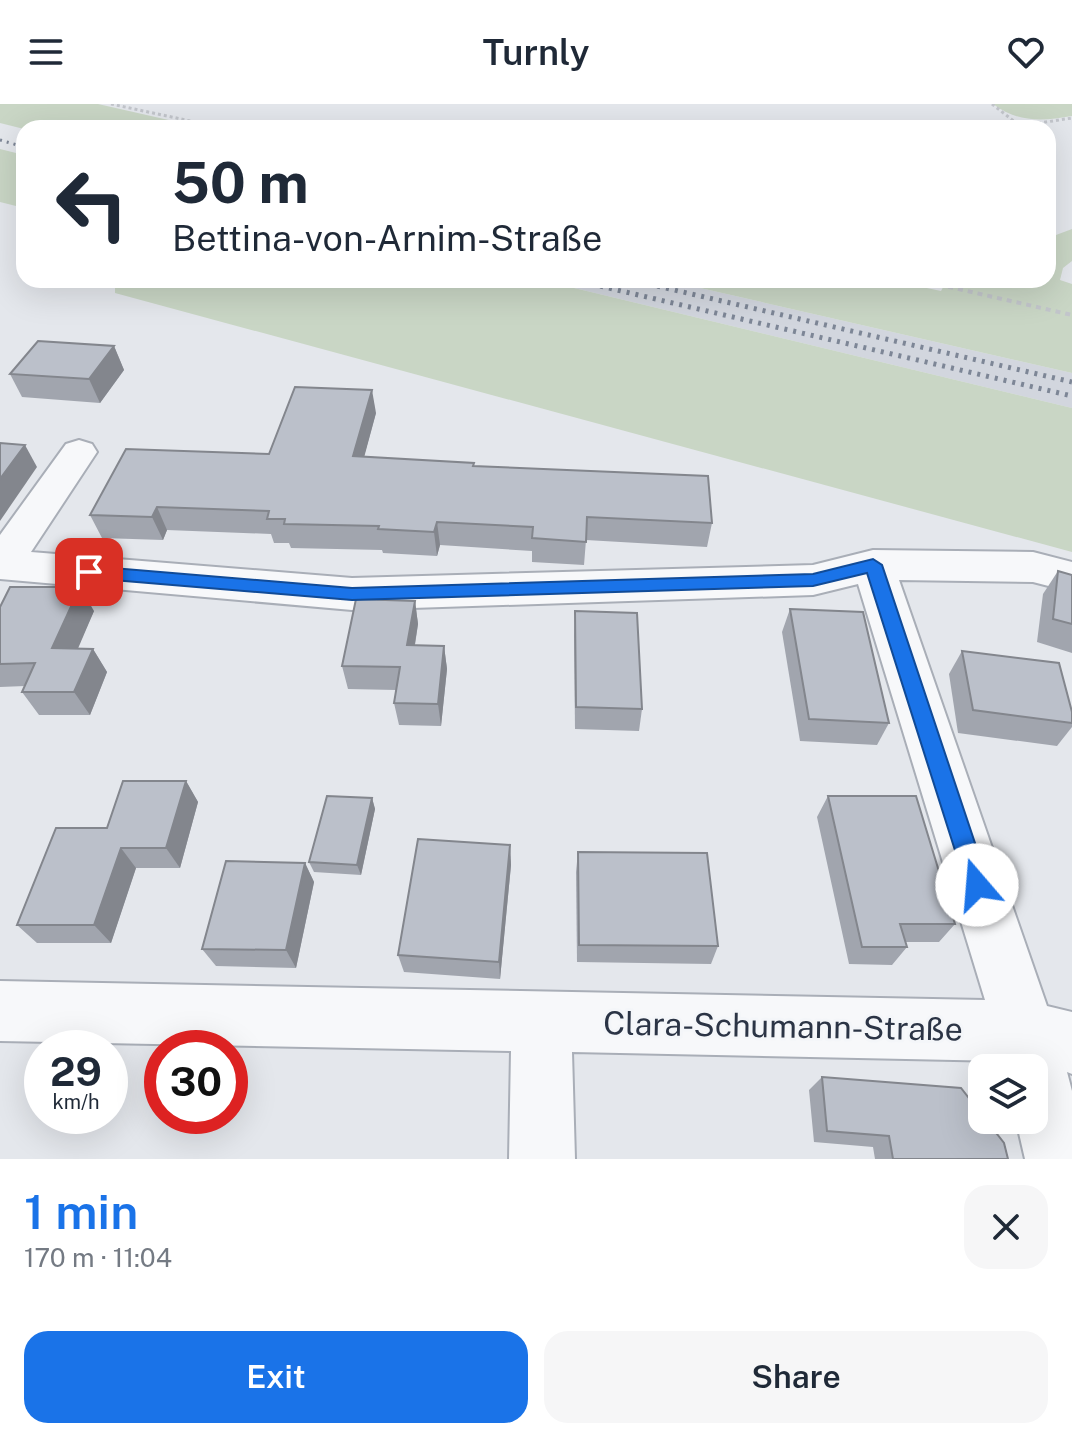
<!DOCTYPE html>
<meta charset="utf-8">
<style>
:root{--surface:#fff;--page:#f6f6f7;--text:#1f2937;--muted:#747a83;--accent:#1a73e8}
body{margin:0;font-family:"Public Sans",sans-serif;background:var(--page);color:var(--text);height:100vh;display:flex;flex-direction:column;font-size:30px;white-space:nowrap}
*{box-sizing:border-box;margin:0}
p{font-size:26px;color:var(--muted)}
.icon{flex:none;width:44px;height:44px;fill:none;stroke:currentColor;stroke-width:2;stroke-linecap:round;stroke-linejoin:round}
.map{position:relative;height:1055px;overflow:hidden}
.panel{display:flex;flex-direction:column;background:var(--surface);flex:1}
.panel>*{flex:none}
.top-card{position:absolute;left:16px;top:16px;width:1040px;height:168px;border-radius:24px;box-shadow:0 8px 32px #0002;background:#fff;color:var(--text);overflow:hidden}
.buttons{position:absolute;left:968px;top:950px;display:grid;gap:16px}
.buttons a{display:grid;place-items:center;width:80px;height:80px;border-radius:16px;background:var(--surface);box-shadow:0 8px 32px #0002;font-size:40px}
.speed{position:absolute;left:24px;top:926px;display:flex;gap:16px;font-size:40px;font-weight:700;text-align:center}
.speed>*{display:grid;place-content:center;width:104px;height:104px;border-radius:50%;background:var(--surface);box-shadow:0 8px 32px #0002;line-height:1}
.speed small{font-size:20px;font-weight:400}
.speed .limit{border:12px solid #d22;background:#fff;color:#111}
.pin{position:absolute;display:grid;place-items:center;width:68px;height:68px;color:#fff;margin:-34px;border-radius:16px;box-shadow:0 4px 12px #0006}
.me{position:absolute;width:88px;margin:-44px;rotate:342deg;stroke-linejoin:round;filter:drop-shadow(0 0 6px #0008)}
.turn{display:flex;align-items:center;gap:28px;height:168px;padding:0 24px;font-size:36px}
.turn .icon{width:104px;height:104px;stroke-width:2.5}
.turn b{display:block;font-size:56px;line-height:68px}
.round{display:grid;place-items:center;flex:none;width:84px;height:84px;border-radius:24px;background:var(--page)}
.summary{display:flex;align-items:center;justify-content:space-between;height:136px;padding:0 24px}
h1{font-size:48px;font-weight:600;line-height:60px;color:var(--accent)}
.primary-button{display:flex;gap:16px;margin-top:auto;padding:16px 24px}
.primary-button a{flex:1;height:92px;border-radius:24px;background:var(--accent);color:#fff;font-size:32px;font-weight:600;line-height:92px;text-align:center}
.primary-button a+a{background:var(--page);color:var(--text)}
header{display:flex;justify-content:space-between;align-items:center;height:104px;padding:0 24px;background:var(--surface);font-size:36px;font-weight:600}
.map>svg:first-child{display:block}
</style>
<header><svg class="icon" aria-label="menu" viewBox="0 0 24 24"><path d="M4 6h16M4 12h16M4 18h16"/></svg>Turnly<svg class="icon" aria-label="heart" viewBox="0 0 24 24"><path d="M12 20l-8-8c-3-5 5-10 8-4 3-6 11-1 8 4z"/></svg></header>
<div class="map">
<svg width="1072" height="1055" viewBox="0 0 1072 1055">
<rect width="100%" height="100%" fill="#e4e7ec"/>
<path fill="#d2d6de" d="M541 176H665L1072 269V304Z"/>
<g fill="#c9d6c5">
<path d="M0 0H98L204 24 24 25 0 19Z"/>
<path d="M993 0H1072V12C1043 17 1018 19 993 0Z"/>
<path d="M0 45 24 51V104L0 98Z"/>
<path d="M1072 125V157L1063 164 1060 176 1072 180V269L665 176H889L941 187 947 176H1048V134Z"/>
<path d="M115 176H541L1072 304V448L115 189Z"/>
</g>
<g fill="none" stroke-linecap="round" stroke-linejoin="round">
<defs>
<path id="minor" d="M79 336 92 340 97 348 31 448 352 474 813 461 873 446 1033 448 1072 458V488L1033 478 899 476 1047 902 1072 908V970L1067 968 1072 987V1055H1025L1016 1016H1034V964H1003L1002 957 572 948 575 1055H509L511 947 0 937V877L985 896 858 480 813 491 352 506 0 475V431L66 340Z"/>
</defs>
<use href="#minor" stroke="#a9aeb7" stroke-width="4"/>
<g stroke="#c2c5cb" stroke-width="3" stroke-dasharray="3 3" stroke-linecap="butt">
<path d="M111 0 223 24"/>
<path d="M992 0 1020 22 1072 14"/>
</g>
<path stroke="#c2c5cb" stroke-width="4" stroke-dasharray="5 5" stroke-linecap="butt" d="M919 176 1072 211"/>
<use href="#minor" fill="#f7f8fa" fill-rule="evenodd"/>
<path stroke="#7d8696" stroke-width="3" stroke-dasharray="2 5" stroke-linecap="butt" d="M0 36 24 43"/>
<g stroke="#7d8696" stroke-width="5" stroke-dasharray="3 6" stroke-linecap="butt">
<path d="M574 176 1072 292"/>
<path d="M631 176 1072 278"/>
</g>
</g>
<g fill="#a1a5ae">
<path d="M114 242 124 266 100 299 22 293 10 270Z"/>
<path d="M376 309 364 352 474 362 712 419 707 443 586 436 584 461 532 458V447L440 441 437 452 383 449 382 446 291 444 289 439H274L271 430 167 426 163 436 102 434 90 411 269 350Z"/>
<path d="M1058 467 1072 471V549L1037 538 1043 490Z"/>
<path d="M415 497 418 520 415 541 444 542 447 565 441 622 399 621 394 599 396 586 348 585 342 562Z"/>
<path d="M0 503 94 507 77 545H93L107 568 90 611H39L22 588 25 582 0 583Z"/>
<path d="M790 505 889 619 877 641 800 637 782 528Z"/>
<path d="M575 507 642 605 639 627 575 625 574 531Z"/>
<path d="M962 547 1072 608V623L1057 642 958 629 949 570Z"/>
<path d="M186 677 198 698 180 764H136L111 839H37L17 821 107 724Z"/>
<path d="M828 692 955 820 939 838H905L907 843 892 861 849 860 817 713Z"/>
<path d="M372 694 375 705 361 771 314 768 309 758Z"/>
<path d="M510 741 511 761 500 875 404 868 398 851Z"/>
<path d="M578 748 718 842 711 860 577 858 576 768Z"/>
<path d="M305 759 314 778 296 864 216 862 202 845Z"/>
<path d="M822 973 1008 1055H875L873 1043 814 1038 809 986Z"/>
</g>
<g fill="#83868d">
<path d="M114 242 124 266 100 299 89 275Z"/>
<path d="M372 286 376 309 358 376 353 352Z"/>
<path d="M25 341 37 363 0 417V375Z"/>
<path d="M157 403 167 426 163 436 152 413Z"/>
<path d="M437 418 440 441 437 452 434 428Z"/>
<path d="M80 483 94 507 68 568 52 544Z"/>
<path d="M415 497 418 520 411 564 407 541Z"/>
<path d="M444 542 447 565 441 622 438 600Z"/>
<path d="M93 545 107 568 90 611 74 588Z"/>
<path d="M186 677 198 698 180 764 166 744Z"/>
<path d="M372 694 375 705 361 771 357 761Z"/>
<path d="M510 741 511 761 500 875 499 858Z"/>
<path d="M121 744 136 764 111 839 94 821Z"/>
<path d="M305 759 314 778 296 864 286 846Z"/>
</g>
<g fill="#bbc0ca" stroke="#83868d" stroke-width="2">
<path d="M38 237 114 242 89 275 10 270Z"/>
<path d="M295 283 372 286 353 352 474 359 473 362 708 372 712 419 587 413 586 438 532 434 533 423 437 418 434 428 378 425 379 422 284 420 285 415H267L269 407 157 403 152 413 90 411 126 345 269 350Z"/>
<path d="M0 339 25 341 0 375Z"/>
<path d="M1058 467 1072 471V520L1053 515Z"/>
<path d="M10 483H80L52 544 93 545 74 588H22L35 559 0 560V503Z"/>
<path d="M356 495 415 497 407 541 444 542 438 600 394 599 400 563 342 562Z"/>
<path d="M790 505 863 508 889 619 809 615Z"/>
<path d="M575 507 637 509 642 605 576 603Z"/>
<path d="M962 547 1059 559 1072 608V619L973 606Z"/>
<path d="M123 677H186L166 744H121L94 821H17L56 724H107Z"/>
<path d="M327 692 372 694 357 761 309 758Z"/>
<path d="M828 692H916L955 820H900L907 843H862Z"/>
<path d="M418 735 510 741 499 858 398 851Z"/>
<path d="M578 748 707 749 718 842 579 841Z"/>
<path d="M226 757 305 759 286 846 202 845Z"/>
<path d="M822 973 961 984 982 1011V1016H986L1004 1039 1008 1055H893L889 1032 827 1027Z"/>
</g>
<path fill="#1a73e8" stroke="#114b97" stroke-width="2" d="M873 455 882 461 989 781 985 789 977 792 969 789 966 781 867 469 813 482 352 496 89 474 80 468 89 462 352 484 813 470Z"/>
<g text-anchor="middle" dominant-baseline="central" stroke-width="6" stroke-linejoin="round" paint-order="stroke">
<g font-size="32" fill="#2b3445" stroke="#f4f6f9">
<text transform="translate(783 922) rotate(1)">Clara-Schumann-Straße</text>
</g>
</g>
</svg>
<div class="buttons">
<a><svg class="icon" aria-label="layers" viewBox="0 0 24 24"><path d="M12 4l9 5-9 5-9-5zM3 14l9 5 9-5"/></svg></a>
</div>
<div class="speed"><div>29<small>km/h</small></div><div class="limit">30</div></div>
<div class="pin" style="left:89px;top:468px;background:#d93025"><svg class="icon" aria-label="arrive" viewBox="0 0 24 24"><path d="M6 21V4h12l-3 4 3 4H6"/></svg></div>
<svg class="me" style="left:977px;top:781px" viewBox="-20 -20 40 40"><circle r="19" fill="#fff"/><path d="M0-13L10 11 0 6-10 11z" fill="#1a73e8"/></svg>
<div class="top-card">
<div class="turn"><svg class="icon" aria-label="left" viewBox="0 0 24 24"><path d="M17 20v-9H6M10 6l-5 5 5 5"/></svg><div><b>50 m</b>Bettina-von-Arnim-Straße</div></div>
</div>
</div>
<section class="panel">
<div class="summary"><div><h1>1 min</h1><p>170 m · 11:04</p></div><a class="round"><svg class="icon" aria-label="close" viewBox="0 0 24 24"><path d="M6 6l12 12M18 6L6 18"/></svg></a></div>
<div class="primary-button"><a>Exit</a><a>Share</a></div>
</section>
